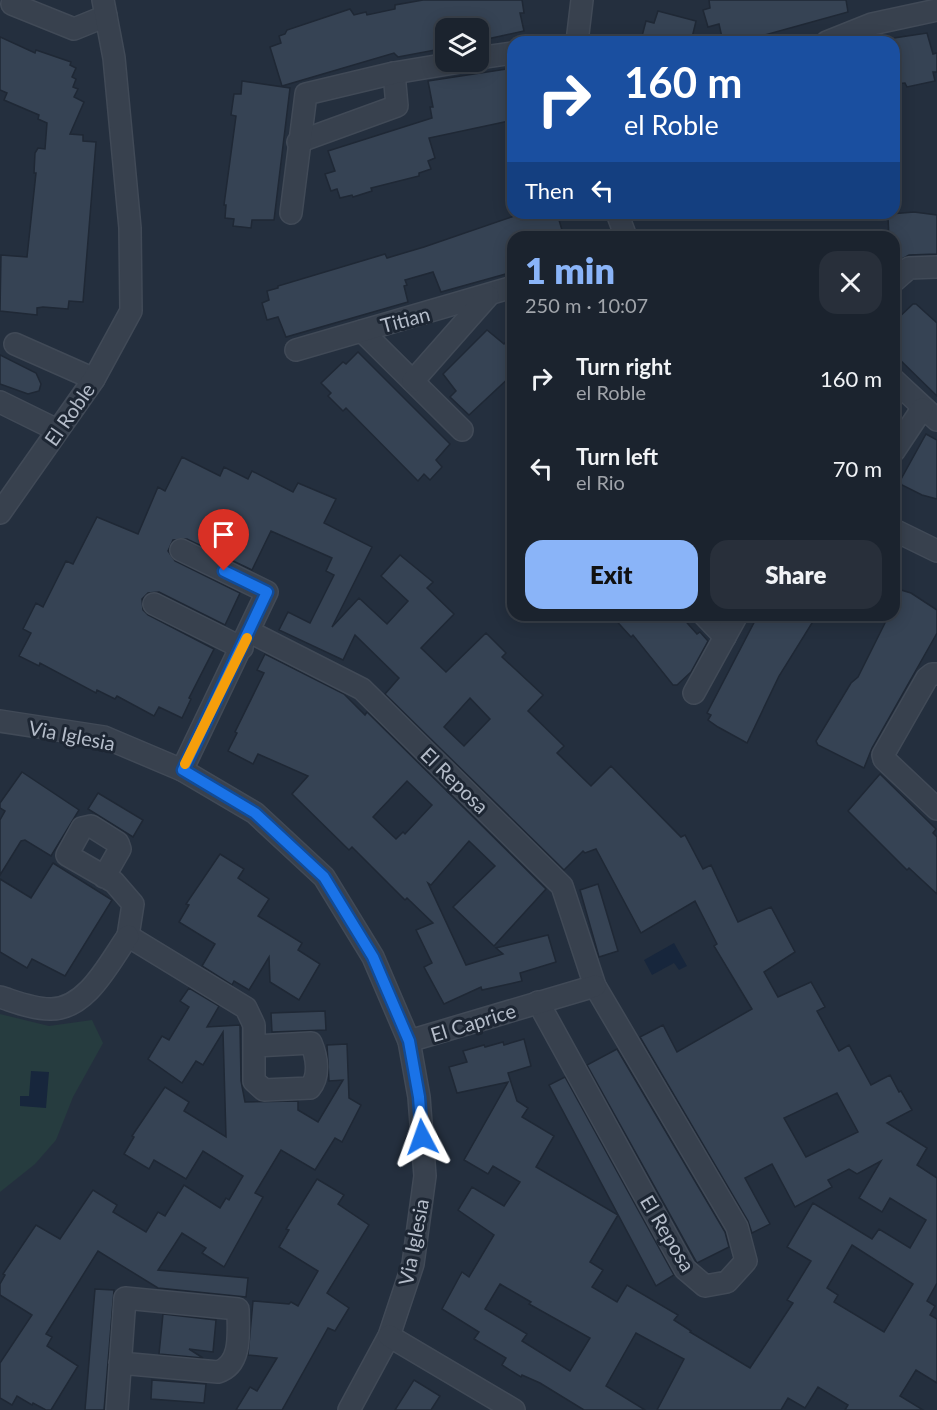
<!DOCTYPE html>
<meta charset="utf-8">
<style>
:root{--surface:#1b232e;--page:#282f3a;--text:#f1f3f6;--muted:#a0a4aa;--line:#39404a;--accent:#8ab4f8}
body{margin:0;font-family:Lato,sans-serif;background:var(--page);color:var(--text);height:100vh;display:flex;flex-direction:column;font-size:22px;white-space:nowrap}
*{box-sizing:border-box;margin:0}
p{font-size:20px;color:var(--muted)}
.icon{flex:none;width:33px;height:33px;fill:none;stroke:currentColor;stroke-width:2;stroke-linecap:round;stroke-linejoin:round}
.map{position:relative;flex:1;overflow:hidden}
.side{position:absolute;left:507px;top:231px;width:393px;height:390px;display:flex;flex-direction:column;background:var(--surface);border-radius:18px;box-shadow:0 3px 15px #0003,0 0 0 2px var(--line)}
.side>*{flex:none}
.banner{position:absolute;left:507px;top:36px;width:393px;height:183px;border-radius:18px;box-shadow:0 3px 15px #0003,0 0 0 2px var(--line);background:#1a4fa0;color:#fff;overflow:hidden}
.fabs{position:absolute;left:435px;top:18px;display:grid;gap:12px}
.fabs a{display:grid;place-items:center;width:54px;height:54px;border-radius:12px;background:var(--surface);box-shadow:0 3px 15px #0003,0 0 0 2px var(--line);font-size:30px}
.pin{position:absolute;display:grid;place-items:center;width:51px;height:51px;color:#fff;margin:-62px -26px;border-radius:50% 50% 50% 0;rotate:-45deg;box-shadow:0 0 6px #0007}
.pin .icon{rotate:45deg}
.me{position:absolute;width:66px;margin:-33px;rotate:356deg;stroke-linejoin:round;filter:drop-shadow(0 0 4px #0008)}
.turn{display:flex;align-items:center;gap:21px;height:126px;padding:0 18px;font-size:27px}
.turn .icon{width:78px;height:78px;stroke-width:2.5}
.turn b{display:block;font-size:42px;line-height:51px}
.then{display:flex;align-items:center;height:57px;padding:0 18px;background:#0003;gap:12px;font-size:22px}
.round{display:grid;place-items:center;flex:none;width:63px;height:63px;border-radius:18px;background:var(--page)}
.summary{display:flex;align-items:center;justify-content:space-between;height:102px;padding:0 18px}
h1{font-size:36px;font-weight:800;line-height:45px;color:var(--accent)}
.cta{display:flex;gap:12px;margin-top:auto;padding:12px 18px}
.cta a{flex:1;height:69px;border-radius:18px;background:var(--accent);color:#111;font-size:24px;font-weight:800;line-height:69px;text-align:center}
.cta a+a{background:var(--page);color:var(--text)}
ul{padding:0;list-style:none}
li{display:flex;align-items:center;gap:18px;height:90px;padding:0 18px}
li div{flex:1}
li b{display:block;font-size:22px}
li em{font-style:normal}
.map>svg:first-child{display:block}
</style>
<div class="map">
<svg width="937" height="1410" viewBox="0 0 937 1410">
<rect width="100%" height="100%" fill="#242f3e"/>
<path fill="#263c3f" d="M0 1014 49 1026 92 1020 103 1043 73 1097 56 1140 35 1164 0 1192Z"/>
<g fill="#17263c">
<path d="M674 943 687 966 679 970 674 963 652 975 644 960Z"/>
<path d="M31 1071 49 1072 46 1108 20 1106V1096H29Z"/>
</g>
<g fill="#364354" stroke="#1f2835" stroke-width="1.5" fill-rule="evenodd">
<path d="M423 0H522L524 13H520L524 31 478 41V28H446V48L398 57 394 53 282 86 270 47 281 43 279 36 285 34 287 30 350 9 354 15 366 12 367 15 395 9V5Z"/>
<path d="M709 0H846L848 12 739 42H723L719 24 708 27 703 10 710 8Z"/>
<path d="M658 11 696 21 691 42 641 40 646 21 654 23Z"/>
<path d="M927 33 933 54 937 53V72H933L935 81 907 87 905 83 894 84V38Z"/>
<path d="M0 37 35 53 36 50 71 62 70 65 76 68 72 77 76 79 73 87 78 89 74 97 84 102 70 134 83 135V141L96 142 83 302 69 301 68 309 43 307 37 308V315L0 311 1 255 27 257 36 173H34L35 153 38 148 45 149 47 123 38 119 39 115 4 100 7 93 0 90Z"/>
<path d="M513 68V120L429 138 435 158 428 161 431 169 419 173V176L371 188 372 191 353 197 352 195 340 198 337 189 331 191 325 174 335 171 328 151 432 118 430 107H433L428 81Z"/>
<path d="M242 81 290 88 274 220H252L251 228 233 226 234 219 225 218 226 205H224L236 116 231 115 234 94H241Z"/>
<path d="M914 212 937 215V254L909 255 895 263 894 237H889L888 218H890V214Z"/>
<path d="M523 213H557L564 237H513V272L441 292 433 272 405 280 407 285 404 286 408 302 286 337 278 317 267 320 262 303 269 300 267 291 278 288V286L385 254 387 258 424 247Z"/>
<path d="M913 304H916L937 323V396L894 354V322Z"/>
<path d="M487 330 504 344 513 335V374L469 415 450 397 456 391 443 374Z"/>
<path d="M358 352 450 444 436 460 442 467 430 480 424 474 418 481 346 408 343 411 328 396 331 393 321 383 343 362 346 364Z"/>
<path d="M0 355 36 373 41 384 39 391 28 394 0 384Z"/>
<path d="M926 434 937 440V499L922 495 902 485 900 481Z"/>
<path d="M182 457 220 476 224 467 248 479 252 471 293 492 298 483 336 499 324 523 372 547 332 627 359 598 387 624 408 601 381 576 400 555 433 582 427 588 454 614 421 648 446 672 486 633 506 653 502 657 543 695 528 711 564 746 557 753 591 786 611 766 681 837 685 835 703 869 711 865 738 922 771 907 795 952 764 972 778 997 811 982 825 1007 817 1011 839 1051 849 1045 871 1085 890 1075 899 1092 901 1091 912 1110 887 1123 927 1148 917 1165 937 1178V1283L927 1301 935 1306 930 1315 937 1319V1383L916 1370 900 1396 923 1410H845L848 1405 818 1387 805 1408 788 1398 781 1410H657L684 1359 636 1333 606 1386 645 1410H584L540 1383 522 1375 521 1377 502 1365 506 1358 474 1339 479 1332 442 1309 462 1272 469 1277 494 1235 458 1210 472 1187 504 1206 520 1182 493 1166 488 1174 464 1160 508 1082 457 1093 449 1067 467 1062 463 1051 484 1045 485 1047 503 1042 504 1045 524 1039 531 1066 508 1073 517 1101 528 1108 522 1117 554 1136 536 1167 618 1215 590 1262 603 1270 592 1287 617 1302 627 1285 678 1315 674 1320 691 1331 690 1332 750 1368 793 1303 787 1300 811 1261 787 1247 813 1203 872 1239 879 1229 910 1248 926 1220 890 1198 882 1212 859 1198 881 1161 857 1174 849 1169 828 1180 832 1187 795 1207 772 1164 745 1178 770 1224 752 1233 748 1221 640 1037 663 1025 677 1052 752 1009 714 946 717 944 695 901 641 933 596 849 585 853 583 851 564 870 385 694 399 678 355 635 343 660 279 630 288 612 310 623 334 575 326 571 332 558 271 531 252 570 187 539 173 540 168 551 175 561 240 593 225 625 159 592 148 593 142 599 143 610 148 615 214 649 189 698 191 699 182 718 159 707 154 716 117 696 115 699 97 690 96 693 40 663 39 666 19 656 31 633 23 629 36 603 43 607 66 561 73 564 97 517 138 534 158 487 165 491ZM470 698 490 719 464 746 444 727ZM837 1093 858 1132 806 1157 784 1118ZM852 1245 913 1284 884 1332 834 1302 838 1295 827 1288ZM500 1284 531 1302 529 1304 590 1338 570 1371 522 1341 527 1334 485 1309Z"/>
<path d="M901 590 911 593 937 610V633L872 748 864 768 818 745 816 741 851 683 858 677 889 615H894V602Z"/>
<path d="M611 615H680L697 634 700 632 708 641 691 672 677 685H673L633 635 631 637Z"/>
<path d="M758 615H817L779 676 747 743 718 727 708 720 711 715 707 713Z"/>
<path d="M265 654 344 694 365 715 367 712 546 889 494 946 453 907 495 866 469 841 431 885 428 883 466 965 503 954 496 948 548 935 556 962 520 973 522 981 482 990 481 987 444 1004 424 967 432 963 416 930 433 923 407 898 405 900 352 847 349 850 292 794 308 776 258 754 253 764 228 751 237 733 235 732 264 673 257 670ZM407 781 432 805 405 834 403 832 396 839 373 817Z"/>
<path d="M22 772 79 810 51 856 25 840 21 841 0 875V820L5 811 0 808V803Z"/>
<path d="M880 774 936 829 933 833 937 837V894L909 868 907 870 848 811Z"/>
<path d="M98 793 143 820 133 837 88 809Z"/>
<path d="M220 854 244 869 238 878 269 899 258 916 302 943 298 950 320 964 299 1000 270 982 269 957 249 990 234 981 232 985 202 966 215 944 179 922 189 905 186 904Z"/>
<path d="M53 863 112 900 65 976 32 959 27 968 0 952V879L31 898Z"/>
<path d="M598 884 618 951 599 957 580 890Z"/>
<path d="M189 988 219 1006 207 1027 240 1025 241 1081 245 1102 298 1101V1110L318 1122 343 1080 329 1081 327 1045 347 1044 349 1098 361 1105 342 1142 335 1138 315 1170 281 1150 255 1193 263 1197 224 1267 202 1253 206 1248 182 1233 158 1270 248 1278 246 1297 158 1288 98 1251 46 1334 52 1337 47 1346 78 1366 51 1410H46L33 1403 32 1405 17 1396 12 1405 0 1398V1363L32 1315 0 1295V1284L5 1275 3 1274 36 1225 60 1239 93 1190 117 1205 113 1212 146 1232 158 1212 165 1216 184 1185 220 1208 226 1198 229 1200 243 1176 203 1151 186 1179 154 1160 149 1169 124 1154 134 1137 132 1136 165 1087 189 1102 184 1111 226 1137 223 1032 203 1065 196 1061 182 1083 148 1059 162 1036 169 1040 189 1007 180 1001Z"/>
<path d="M325 1011 326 1030 272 1032 271 1013Z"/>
<path d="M617 1049 725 1232 729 1247 697 1263 587 1065Z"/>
<path d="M565 1077 674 1275 656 1286 549 1085Z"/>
<path d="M317 1179 344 1195 338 1204 369 1225 327 1293 349 1308 335 1331 328 1328 282 1410H236L250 1387 257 1391 277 1358 248 1355 253 1301 289 1304 291 1302 298 1306 318 1271 279 1247 289 1230 286 1229Z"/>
<path d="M95 1289 114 1290 104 1410H85Z"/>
<path d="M163 1314 216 1320 213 1352 189 1349 203 1358 159 1354Z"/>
<path d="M152 1380 206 1384 204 1403 151 1399Z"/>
<path d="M414 1380 440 1396 431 1410H395Z"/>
</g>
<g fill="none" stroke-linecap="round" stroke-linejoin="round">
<defs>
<g id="minor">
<path d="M13 0 12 4 74 29 106 16"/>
<path d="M577 42 582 0"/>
<path d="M827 42 872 24 937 10"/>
<path d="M478 58 513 53"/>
<path d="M298 142 397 106 394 73"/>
<path d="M291 213 306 94 394 73 460 62"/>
<path d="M617 213 626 237"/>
<path d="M894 281 909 268 937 267"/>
<path d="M362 331 462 430"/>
<path d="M15 344 94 379"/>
<path d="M296 350 513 287"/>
<path d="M894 380 937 420"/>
<path d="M413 381 488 296"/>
<path d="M0 402 57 430"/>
<path d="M894 451 922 409"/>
<path d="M0 513 94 379 131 311 130 228 114 58 103 0"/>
<path d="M894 530 937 551"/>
<path d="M181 550 267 592 182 770"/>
<path d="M154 604 242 648"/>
<path d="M704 615 725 637"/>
<path d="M250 632 362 689 562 886 595 986 737 1227 746 1261 727 1282 705 1286 685 1269 538 1002"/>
<path d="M937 674H932L927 678 883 755 884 759 937 809"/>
<path d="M694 693 737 615"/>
<path d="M0 721 104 737 182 770 255 813 324 877 373 957 409 1041 419 1097 425 1176 413 1264 389 1336 349 1410"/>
<path d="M104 877 120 849 118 843 91 826 82 828 67 855 114 882 133 904 128 936 246 1008 254 1025V1081L264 1090 310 1088C320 1076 317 1057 311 1043L255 1046"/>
<path d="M0 997C16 1002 33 1009 50 1009 87 1010 110 961 128 936"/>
<path d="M409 1041 595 986"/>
<path d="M389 1336 514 1410"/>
<path d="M117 1410 125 1298 238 1309C238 1331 243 1364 218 1372L120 1363"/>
</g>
</defs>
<use href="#minor" stroke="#414a57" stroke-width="24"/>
<use href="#minor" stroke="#38414e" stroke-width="21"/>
</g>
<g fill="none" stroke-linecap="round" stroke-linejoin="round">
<defs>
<path id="route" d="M224 571 267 592 183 770 255 813 324 877 373 957 409 1041 419 1097 422 1137"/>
</defs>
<use href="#route" stroke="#114b97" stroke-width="15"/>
<use href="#route" stroke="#1a73e8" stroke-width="10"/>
<path stroke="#f59e0b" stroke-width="10" d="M185 764 247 638"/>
</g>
<g text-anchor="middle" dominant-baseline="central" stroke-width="6" stroke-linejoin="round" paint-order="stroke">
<g font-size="20" fill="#b4bcc9" stroke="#1d2633">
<text transform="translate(405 319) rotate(-15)">Titian</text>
<text transform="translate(69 414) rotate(-55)">El Roble</text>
<text transform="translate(72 735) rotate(11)">Via Iglesia</text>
<text transform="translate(455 780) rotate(44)">El Reposa</text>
<text transform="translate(473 1022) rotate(-17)">El Caprice</text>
<text transform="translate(668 1233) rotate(59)">El Reposa</text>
<text transform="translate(413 1242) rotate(-79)">Via Iglesia</text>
</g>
</g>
</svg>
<div class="fabs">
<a><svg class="icon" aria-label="layers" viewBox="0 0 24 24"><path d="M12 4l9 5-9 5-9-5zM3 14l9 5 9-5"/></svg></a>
</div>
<div class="pin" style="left:224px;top:571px;background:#d93025"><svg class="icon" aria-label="arrive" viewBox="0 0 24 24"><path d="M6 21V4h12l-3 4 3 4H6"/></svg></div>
<svg class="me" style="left:422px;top:1137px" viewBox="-20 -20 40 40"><path d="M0-17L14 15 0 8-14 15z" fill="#1a73e8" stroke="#fff" stroke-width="4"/></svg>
<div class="banner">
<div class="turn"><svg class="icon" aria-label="right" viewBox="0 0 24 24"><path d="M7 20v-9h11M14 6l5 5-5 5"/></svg><div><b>160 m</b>el Roble</div></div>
<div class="then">Then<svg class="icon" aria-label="left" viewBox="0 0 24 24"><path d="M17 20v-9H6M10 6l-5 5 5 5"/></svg></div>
</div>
<section class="side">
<div class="summary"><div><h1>1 min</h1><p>250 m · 10:07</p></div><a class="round"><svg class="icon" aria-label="close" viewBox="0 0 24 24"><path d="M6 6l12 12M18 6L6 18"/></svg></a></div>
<ul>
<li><svg class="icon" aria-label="right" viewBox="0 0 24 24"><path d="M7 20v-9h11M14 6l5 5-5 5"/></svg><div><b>Turn right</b><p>el Roble</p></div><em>160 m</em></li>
<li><svg class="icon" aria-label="left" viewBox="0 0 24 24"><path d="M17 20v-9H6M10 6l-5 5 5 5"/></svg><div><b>Turn left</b><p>el Rio</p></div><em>70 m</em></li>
</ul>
<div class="cta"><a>Exit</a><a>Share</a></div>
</section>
</div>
